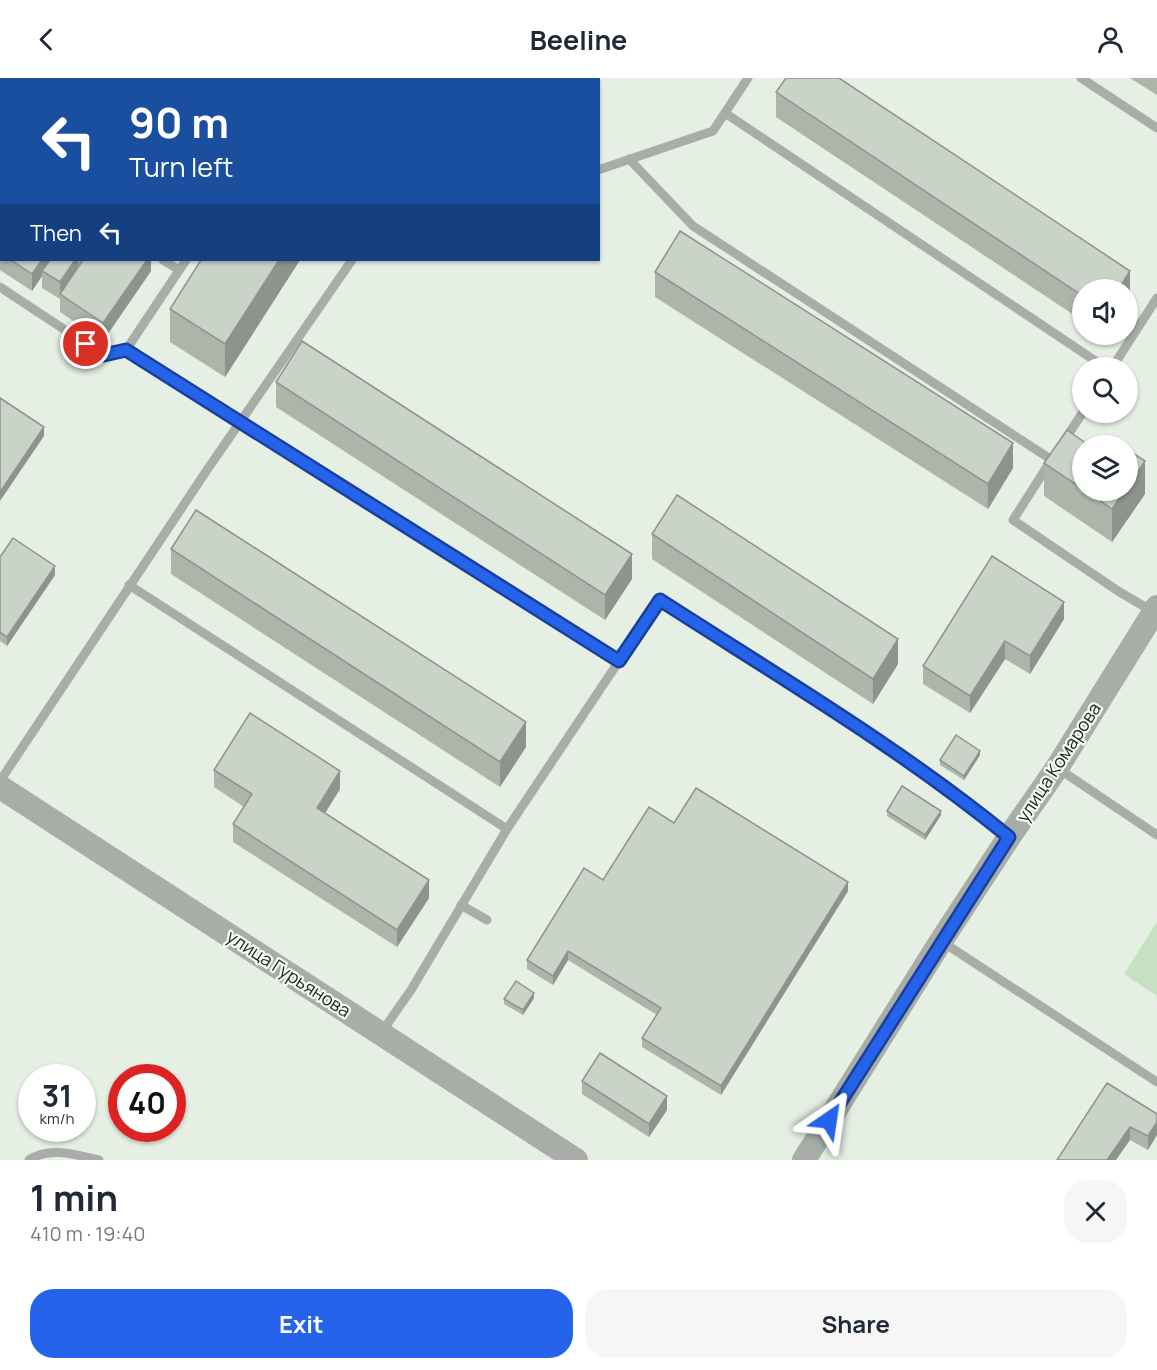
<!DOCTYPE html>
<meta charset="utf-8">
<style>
:root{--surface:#fff;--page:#f6f6f7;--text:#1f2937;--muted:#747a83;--accent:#2563eb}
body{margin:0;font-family:Manrope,sans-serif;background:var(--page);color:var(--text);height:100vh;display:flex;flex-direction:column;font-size:22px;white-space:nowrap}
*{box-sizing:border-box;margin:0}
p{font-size:20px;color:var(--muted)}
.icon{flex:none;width:33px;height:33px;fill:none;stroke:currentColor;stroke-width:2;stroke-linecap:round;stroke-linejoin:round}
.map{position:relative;height:1082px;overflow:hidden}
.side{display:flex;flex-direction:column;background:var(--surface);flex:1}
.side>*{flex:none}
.banner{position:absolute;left:0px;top:0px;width:600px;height:183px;box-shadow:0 2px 4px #0004;background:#1a4fa0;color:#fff;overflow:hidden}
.fabs{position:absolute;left:1072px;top:201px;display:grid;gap:12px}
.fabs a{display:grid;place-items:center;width:66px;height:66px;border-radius:50%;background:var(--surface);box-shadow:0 2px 4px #0004;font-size:30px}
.speed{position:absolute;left:18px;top:986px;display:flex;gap:12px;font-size:30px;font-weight:700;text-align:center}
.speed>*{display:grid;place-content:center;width:78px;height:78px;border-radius:50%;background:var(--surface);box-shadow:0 2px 4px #0004;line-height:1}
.speed small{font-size:15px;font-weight:400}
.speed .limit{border:9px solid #d22;background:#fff;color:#111}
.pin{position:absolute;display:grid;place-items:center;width:51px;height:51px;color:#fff;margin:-26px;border:3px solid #fff;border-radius:50%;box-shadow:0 2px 6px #0007}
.me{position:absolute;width:66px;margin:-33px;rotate:32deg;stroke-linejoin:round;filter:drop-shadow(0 0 4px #0008)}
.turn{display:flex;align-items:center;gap:21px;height:126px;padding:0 30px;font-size:27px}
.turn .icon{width:78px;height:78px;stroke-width:2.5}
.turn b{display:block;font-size:42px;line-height:51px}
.then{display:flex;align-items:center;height:57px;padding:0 30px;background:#0003;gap:12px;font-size:22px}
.round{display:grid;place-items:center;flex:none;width:63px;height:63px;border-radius:24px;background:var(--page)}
.headline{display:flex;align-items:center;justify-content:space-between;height:102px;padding:0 30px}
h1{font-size:36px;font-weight:700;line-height:45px}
.button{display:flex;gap:12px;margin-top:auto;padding:12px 30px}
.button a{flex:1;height:69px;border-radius:24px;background:var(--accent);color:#fff;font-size:24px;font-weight:700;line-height:69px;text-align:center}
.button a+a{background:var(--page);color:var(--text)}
header{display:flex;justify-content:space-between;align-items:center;height:78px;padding:0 30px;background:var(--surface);font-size:27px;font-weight:700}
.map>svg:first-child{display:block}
</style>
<header><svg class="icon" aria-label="back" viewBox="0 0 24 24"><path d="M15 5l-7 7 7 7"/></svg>Beeline<svg class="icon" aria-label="person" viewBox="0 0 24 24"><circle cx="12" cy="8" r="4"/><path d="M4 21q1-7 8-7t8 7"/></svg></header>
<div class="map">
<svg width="1157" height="1082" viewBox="0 0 1157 1082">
<rect width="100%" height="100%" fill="#e5efe3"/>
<path fill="#c5e1c1" d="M1157 844V918L1124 896Z"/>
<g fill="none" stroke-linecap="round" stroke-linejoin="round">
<g stroke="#a9ada8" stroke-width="9">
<path d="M105 0 107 2"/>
<path d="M386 0 388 2"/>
<path d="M1081 0 1157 50"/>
<path d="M87 2 88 0"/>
<path d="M449 2 450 0"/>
<path d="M725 35 1106 290"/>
<path d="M629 81 693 148 1052 382"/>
<path d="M598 92 713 53 748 0"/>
<path d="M0 128 2 126"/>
<path d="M163 182 179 192"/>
<path d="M0 209 103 277 126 272 619 583 507 751 129 507"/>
<path d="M126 272 186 182"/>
<path d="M1112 290 1157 220"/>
<path d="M1064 363 1083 334"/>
<path d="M1050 384 1013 442 1118 513 1152 533"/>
<path d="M619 583 660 522C778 598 900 670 1009 759"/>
<path d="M1059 691 1157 757"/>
<path d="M0 703 207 392 352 182"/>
<path d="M461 827 487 842"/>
<path d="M941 863 1157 1004"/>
<path d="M381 955 411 912 507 751"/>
<path d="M29 1082C50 1068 76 1077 99 1082"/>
</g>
<g stroke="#a9ada8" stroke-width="24">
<path d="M0 709 576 1082"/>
<path d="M804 1082 941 863 1009 759 1057 690 1157 529"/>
</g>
</g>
<g fill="#adb5ab">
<path d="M218 0H344L346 2H220Z"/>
<path d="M1130 0H1157V17Z"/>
<path d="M776 14 1130 218 1083 212V243L776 39Z"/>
<path d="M2 130V182H151V193L103 263 60 234V221L42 210V198L32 213 0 192V132Z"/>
<path d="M201 182H300L225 299 170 264V231Z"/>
<path d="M655 194 1013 390 988 431 655 219Z"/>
<path d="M276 304 632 501 605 542 276 329Z"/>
<path d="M1083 368V412H1128L1145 416 1112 464 1044 418V385Z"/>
<path d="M652 456 898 586 873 626 652 481Z"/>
<path d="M171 471 526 669 500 709 171 496Z"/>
<path d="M0 479 55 497 7 568 0 563Z"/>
<path d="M1064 541 1030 596 1005 581 970 635 923 606V588Z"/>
<path d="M980 677 964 702 940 687V682Z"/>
<path d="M214 692 340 711 325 735 429 820 397 869 233 764V746L244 729 214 709Z"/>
<path d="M887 733 941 737 925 762 887 738Z"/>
<path d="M674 745 848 813 721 1017 642 969V960L657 937 568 882 553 907 527 891V882L603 802Z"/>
<path d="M534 920 523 937 504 926V921Z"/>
<path d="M582 1003 667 1032 649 1059 582 1016Z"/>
<path d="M1157 1036 1148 1072 1130 1062 1057 1082Z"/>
</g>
<g fill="#8d948b">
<path d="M528 0H545L544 2H527Z"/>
<path d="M42 182H54L42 193V198L32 213V196Z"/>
<path d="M75 182H78V195L60 216V222V204Z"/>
<path d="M147 182H151V193L103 263V245Z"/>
<path d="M279 182H300L225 299V266Z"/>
<path d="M1130 193V218L1128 222V212H1118Z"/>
<path d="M44 349V358L0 423V414Z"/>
<path d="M1013 365V390L988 431V406Z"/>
<path d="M1145 383V416L1112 464V431L1125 412H1128V408Z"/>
<path d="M632 476V501L605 542V517Z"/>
<path d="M55 488V497L7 568V559Z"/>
<path d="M1064 524V541L1030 596V578Z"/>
<path d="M898 561V586L873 626V601Z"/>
<path d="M1005 563V581L970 635V618Z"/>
<path d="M526 644V669L500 709V684Z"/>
<path d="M980 673V677L964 702V698Z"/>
<path d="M340 693V711L317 748V730Z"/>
<path d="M941 733V737L925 762V757Z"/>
<path d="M429 802V820L397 869V852Z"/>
<path d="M848 804V813L721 1017V1008Z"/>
<path d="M568 873V882L553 907V898Z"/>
<path d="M534 915V920L523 937V932Z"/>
<path d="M667 1018V1032L649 1059V1046Z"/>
<path d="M1157 1044V1057L1148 1072V1058Z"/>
<path d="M1130 1049V1062L1116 1082H1107Z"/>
</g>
<g fill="#c9d3c7" stroke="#8d948b" stroke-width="1.5">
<path d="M256 0H344L346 2H259Z"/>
<path d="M472 0H528L527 2H471Z"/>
<path d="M786 0H839L1130 193 1118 212H1083V218L776 14Z"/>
<path d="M2 130V175L0 174V132Z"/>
<path d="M680 153 1013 365 988 406 655 194Z"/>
<path d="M11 182H42L32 196Z"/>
<path d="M50 182H75L60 204 42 193Z"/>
<path d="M83 182H147L103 245 60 216Z"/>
<path d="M201 182H279L225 266 170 231Z"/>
<path d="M302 263 632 476 605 517 276 304Z"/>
<path d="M0 320 44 349 0 414Z"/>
<path d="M1067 352 1090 368H1083V411L1044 385Z"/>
<path d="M1109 360 1121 368H1104Z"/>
<path d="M1128 372 1145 383 1128 408Z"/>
<path d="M1085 412H1125L1112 431Z"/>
<path d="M677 417 898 561 873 601 652 456Z"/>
<path d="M196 432 526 644 500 684 171 471Z"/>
<path d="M13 460 55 488 7 559 0 554V479Z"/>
<path d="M992 478 1064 524 1030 578 1005 563 970 618 923 588Z"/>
<path d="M250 635 340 693 317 730 429 802 397 852 233 746 252 716 214 692Z"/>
<path d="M956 657 980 673 964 698 940 682Z"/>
<path d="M902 708 941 733 925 757 887 733Z"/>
<path d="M696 710 848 804 721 1008 642 960 661 930 568 873 553 898 527 882 584 790 603 802 649 729 674 745Z"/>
<path d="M516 903 534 915 523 932 504 921Z"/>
<path d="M600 975 667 1018 649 1046 582 1003Z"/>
<path d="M1107 1005 1157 1036V1044L1148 1058 1130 1049 1107 1082H1057Z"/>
</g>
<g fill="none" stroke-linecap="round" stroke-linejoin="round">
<defs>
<path id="route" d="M86 266 104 277 126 272 619 583 660 522C778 598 900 670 1009 759L829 1042"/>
</defs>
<use href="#route" stroke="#184099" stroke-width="15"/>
<use href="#route" stroke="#2563eb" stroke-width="10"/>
</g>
<g text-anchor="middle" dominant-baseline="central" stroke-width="4.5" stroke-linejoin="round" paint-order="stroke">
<g font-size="18" fill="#1d211d" stroke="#f2fdf1">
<text transform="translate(1058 684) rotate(-57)">улица Комарова</text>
<text transform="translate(289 895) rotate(33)">улица Гурьянова</text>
</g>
</g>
</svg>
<div class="fabs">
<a><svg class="icon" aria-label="sound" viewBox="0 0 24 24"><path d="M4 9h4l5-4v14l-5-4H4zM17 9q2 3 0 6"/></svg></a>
<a><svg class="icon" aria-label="search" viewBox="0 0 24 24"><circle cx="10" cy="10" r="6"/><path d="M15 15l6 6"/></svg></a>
<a><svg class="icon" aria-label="layers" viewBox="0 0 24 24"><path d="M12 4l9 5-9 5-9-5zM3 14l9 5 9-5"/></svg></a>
</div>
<div class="speed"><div>31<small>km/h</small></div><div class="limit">40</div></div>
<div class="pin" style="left:86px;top:266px;background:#d93025"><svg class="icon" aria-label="arrive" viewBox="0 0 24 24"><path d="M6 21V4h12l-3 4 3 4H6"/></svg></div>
<svg class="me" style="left:829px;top:1042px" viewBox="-20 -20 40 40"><path d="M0-17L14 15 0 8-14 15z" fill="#2563eb" stroke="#fff" stroke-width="4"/></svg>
<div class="banner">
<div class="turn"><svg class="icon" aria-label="left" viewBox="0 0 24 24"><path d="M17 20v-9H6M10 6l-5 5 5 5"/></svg><div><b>90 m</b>Turn left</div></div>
<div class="then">Then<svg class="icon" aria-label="left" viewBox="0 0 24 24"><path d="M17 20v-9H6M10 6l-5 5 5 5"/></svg></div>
</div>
</div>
<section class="side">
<div class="headline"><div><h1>1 min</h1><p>410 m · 19:40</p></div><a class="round"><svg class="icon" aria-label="close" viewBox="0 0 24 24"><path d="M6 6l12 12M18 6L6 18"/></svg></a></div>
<div class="button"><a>Exit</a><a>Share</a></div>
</section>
